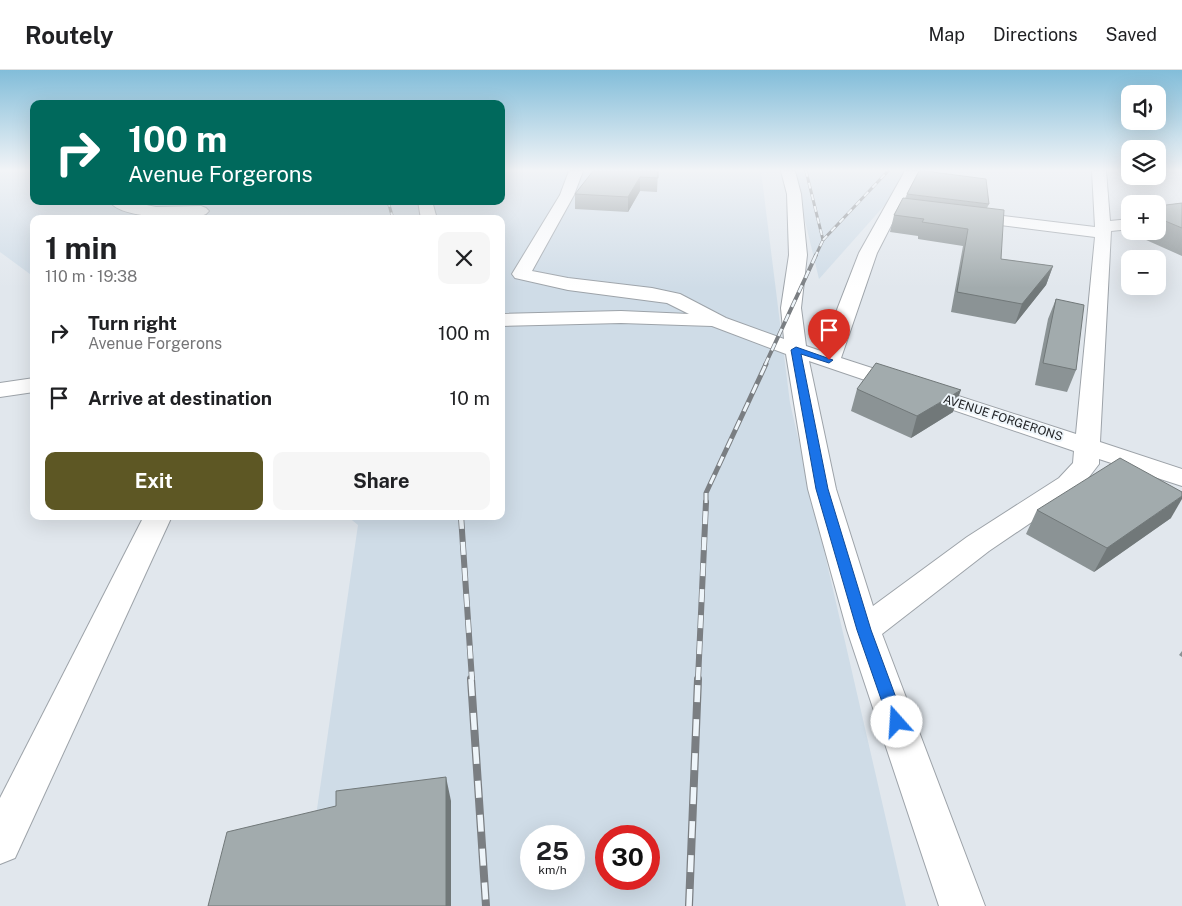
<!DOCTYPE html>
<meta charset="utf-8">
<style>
:root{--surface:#fff;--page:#f6f6f6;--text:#202124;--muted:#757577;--line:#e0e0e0;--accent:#5d5724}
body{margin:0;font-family:"Public Sans",sans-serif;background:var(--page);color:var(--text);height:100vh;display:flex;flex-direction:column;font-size:19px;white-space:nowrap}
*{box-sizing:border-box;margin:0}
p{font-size:16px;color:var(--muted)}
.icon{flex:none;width:28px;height:28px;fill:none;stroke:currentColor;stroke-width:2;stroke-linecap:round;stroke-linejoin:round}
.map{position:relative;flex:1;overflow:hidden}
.side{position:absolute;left:30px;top:145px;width:475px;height:305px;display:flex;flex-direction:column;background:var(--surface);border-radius:10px;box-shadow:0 5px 20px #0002}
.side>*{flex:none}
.banner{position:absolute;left:30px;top:30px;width:475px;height:105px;border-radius:10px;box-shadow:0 5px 20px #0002;background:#00695c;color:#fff;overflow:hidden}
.controls{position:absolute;left:1121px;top:15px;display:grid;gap:10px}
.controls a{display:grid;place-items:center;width:45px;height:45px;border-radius:10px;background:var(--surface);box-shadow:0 5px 20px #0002;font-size:25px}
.speed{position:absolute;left:520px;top:755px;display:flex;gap:10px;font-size:25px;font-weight:700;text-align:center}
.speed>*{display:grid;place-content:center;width:65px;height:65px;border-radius:50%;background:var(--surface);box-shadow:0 5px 20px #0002;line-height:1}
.speed small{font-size:12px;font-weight:400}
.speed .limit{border:8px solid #d22;background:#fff;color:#111}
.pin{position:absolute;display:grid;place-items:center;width:42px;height:42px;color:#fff;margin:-51px -21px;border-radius:50% 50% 50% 0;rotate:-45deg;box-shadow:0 0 5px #0007}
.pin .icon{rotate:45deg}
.me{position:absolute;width:55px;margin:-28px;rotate:341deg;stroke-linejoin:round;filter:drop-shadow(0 0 4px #0008)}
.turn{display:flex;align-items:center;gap:18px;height:105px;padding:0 15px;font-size:22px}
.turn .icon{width:65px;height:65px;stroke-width:2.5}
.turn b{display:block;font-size:35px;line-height:42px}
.round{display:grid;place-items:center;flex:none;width:52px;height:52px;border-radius:10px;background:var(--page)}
.headline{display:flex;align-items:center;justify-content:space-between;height:85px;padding:0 15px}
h1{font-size:30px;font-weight:700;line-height:38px}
.action{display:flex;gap:10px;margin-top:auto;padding:10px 15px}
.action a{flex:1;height:58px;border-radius:10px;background:var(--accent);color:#fff;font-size:20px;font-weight:700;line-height:58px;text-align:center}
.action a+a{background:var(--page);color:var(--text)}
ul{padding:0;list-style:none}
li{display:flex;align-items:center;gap:15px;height:65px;padding:0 15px}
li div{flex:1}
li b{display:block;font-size:19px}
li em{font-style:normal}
header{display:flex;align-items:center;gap:30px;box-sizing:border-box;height:70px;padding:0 25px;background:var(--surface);border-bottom:1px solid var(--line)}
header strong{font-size:24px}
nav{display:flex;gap:28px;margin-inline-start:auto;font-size:18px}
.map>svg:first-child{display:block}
</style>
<header>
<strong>Routely</strong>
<nav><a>Map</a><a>Directions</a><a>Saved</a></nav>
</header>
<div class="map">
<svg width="1182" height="836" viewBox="0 0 1182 836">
<rect width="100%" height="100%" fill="#e1e7ed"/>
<g fill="#cfdce7" fill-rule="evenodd">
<path d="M0 101H34V131H501V101H761L790 333 906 836H303L358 455 347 446H501V149H34V207L0 182ZM531 766H574V809H531ZM606 766H649V809H606Z"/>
<path d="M793 101H915L819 209Z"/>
</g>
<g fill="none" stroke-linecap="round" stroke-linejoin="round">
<defs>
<g id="minor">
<path d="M569 101H583L574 125 532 201 568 208 652 218 680 224 726 248 784 269 781 238 789 185 787 124 781 101H795L801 124 807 185 801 238 806 276 821 281 859 183 905 101H919L902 134 1095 157 1092 101H1106L1110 151 1130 149V159L1111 161 1100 372 1182 399V416L1099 389V394L1079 420 989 481 882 564 985 836H939L847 560 808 419 786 284 712 256 621 253 501 256V244L621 241 689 244 667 233 568 220 515 208 512 204 560 125ZM898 142 1095 167 1076 364 841 288 877 183ZM809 291 1074 381 1073 393 1059 408 967 467 873 536 836 419Z"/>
<path d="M109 131H127L156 137 201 136 206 138 209 141 206 144 201 146C178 146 124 151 109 131Z"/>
<path d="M418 131H432L437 149H421Z"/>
<path d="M34 308V322L0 327V313Z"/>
<path d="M144 446H172L15 788 0 794V728Z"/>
</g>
</defs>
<use href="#minor" stroke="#9da3a9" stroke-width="2"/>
<use href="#minor" fill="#fff" fill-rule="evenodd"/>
<defs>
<g id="rail-far4">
<path d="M806 101 823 170 815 187"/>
<path d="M388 131 393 149"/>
<path d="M823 170 888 101"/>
</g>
<path id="rail-far3" d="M765 295 816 185"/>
<path id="rail-far2" d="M706 433V423L766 294"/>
<g id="rail-far1">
<path d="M461 446 472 610"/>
<path d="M698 610 706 432"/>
</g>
<g id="rail">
<path d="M471 609 486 836"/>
<path d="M689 836 698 609"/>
</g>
</defs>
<use href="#rail-far4" stroke="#7a7e82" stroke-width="3"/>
<use href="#rail-far3" stroke="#7a7e82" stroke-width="4"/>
<use href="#rail-far2" stroke="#7a7e82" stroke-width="5"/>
<use href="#rail-far1" stroke="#7a7e82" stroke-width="6"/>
<use href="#rail" stroke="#7a7e82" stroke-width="8"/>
<use href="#rail-far4" stroke="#eef5fa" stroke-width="2" stroke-dasharray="6" stroke-linecap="butt"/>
<use href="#rail-far3" stroke="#eef5fa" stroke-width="2.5" stroke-dasharray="8" stroke-linecap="butt"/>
<use href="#rail-far2" stroke="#eef5fa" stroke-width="3" stroke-dasharray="10" stroke-linecap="butt"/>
<use href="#rail-far1" stroke="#eef5fa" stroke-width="4.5" stroke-dasharray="13" stroke-linecap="butt"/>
<use href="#rail" stroke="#eef5fa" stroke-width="5.5" stroke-dasharray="17" stroke-linecap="butt"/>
</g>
<g fill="#8b9395">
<path d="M658 101 657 122 640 121 628 142 575 139V124Z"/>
<path d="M907 124 989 134 987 138 1001 189 1053 196 1046 215 1015 254 951 242 963 176 918 169V166L890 162 894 145 906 128Z"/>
<path d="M1182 133V186L1126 161 1130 151V161H1158V136Z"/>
<path d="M1056 229 1076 300 1067 322 1035 315 1048 249Z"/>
<path d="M857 319 953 342 911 368 851 341Z"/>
<path d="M1037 440 1171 448 1094 502 1026 464Z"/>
<path d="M1182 581V587L1179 585Z"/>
</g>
<g fill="#717879">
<path d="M640 107V121L628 142V127Z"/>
<path d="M1053 196 1046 215 1015 254 1022 234Z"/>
<path d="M961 320 953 342 911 368 917 346Z"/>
<path d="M1182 426V429L1171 448 1094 502 1107 478Z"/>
<path d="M446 707 451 731V836H446Z"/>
</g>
<g fill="#a2abad" stroke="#717879">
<path d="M593 101H658V108L640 107 628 127 575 124Z"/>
<path d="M919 101H925L986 109 989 134 907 124Z"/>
<path d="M903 128 1004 140 1001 189 1053 196 1022 234 957 222 968 159 922 152 924 149 894 145Z"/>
<path d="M1182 133V158L1158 148V136Z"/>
<path d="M1056 229 1084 235 1076 300 1043 293Z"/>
<path d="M876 293 961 320 917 346 857 319Z"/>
<path d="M1120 388 1182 422V426L1107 478 1037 440Z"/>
<path d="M446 707V836H208L227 762 336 736V721Z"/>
</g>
<linearGradient id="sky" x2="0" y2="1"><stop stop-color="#82bdd9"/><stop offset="0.46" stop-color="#f2f4f7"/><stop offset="1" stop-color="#f2f4f7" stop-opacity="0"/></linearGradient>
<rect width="1182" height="218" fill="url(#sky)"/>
<path fill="#1a73e8" stroke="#114b97" d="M796 277 833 290 829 293 801 284 828 419 871 560 905 652 902 657 897 659 891 657 889 652 857 560 816 419 791 280Z"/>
<g text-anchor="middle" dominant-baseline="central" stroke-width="4" stroke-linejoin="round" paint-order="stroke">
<g font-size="12" fill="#232527" stroke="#eef5fa">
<text transform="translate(1003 348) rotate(18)">AVENUE FORGERONS</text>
</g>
</g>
</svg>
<div class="controls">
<a><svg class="icon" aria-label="sound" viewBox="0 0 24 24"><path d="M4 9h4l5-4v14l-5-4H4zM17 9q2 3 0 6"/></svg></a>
<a><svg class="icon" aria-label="layers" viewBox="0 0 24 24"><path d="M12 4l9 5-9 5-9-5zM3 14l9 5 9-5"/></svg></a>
<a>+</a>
<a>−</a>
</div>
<div class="speed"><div>25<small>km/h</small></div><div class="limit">30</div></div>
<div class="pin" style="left:829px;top:290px;background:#d93025"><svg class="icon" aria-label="arrive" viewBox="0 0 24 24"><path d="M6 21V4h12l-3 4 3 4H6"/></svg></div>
<svg class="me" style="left:897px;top:652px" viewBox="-20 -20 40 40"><circle r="19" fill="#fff"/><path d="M0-13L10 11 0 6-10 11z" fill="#1a73e8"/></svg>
<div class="banner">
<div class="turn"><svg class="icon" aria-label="right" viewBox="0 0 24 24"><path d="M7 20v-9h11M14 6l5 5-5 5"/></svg><div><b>100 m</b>Avenue Forgerons</div></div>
</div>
<section class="side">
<div class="headline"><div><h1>1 min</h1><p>110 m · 19:38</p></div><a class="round"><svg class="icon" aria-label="close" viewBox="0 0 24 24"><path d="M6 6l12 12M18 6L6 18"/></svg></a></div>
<ul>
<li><svg class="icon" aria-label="right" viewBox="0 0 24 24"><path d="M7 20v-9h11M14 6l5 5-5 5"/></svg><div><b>Turn right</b><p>Avenue Forgerons</p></div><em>100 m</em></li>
<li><svg class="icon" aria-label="arrive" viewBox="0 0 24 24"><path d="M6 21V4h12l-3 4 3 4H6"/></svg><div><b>Arrive at destination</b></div><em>10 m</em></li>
</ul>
<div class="action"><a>Exit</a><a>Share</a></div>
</section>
</div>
